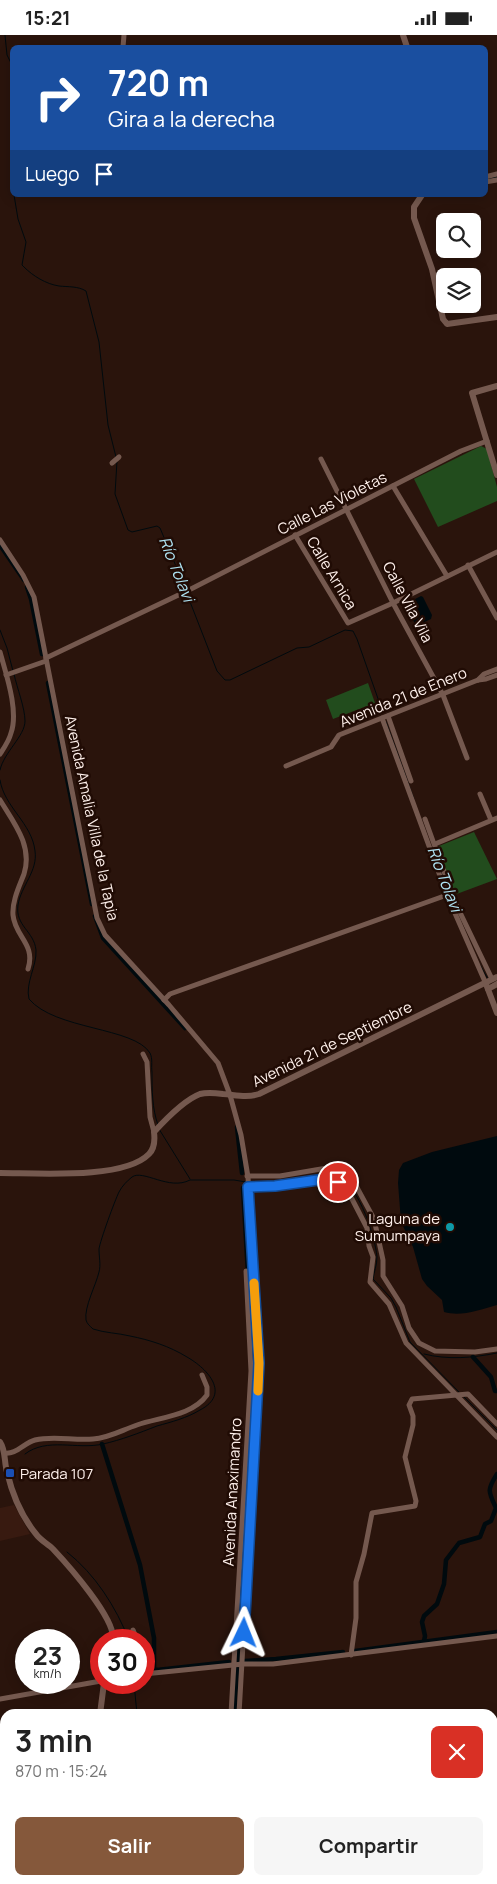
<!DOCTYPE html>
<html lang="es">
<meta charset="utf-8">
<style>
:root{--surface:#fff;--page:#f6f6f6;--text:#222;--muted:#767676;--accent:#85583b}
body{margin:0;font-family:Manrope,sans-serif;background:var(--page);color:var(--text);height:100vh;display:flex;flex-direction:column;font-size:19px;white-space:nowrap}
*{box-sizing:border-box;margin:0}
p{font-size:16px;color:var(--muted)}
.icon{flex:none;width:28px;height:28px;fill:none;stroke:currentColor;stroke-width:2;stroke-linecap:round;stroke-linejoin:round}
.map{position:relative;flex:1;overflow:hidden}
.panel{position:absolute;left:0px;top:1674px;width:498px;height:176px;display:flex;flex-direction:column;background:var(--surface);border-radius:15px 15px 0 0;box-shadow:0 2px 12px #0003}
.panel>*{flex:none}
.guide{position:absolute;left:10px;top:10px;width:478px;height:152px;border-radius:8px;box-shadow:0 2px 12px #0003;background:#1a4fa0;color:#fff;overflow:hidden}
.buttons{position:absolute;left:436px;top:178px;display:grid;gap:10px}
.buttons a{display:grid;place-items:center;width:45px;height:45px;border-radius:8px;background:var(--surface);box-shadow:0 2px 12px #0003;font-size:25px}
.speed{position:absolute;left:15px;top:1594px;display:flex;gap:10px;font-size:25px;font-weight:700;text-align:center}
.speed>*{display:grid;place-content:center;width:65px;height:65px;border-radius:50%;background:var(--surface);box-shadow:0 2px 12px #0003;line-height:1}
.speed small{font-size:12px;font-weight:400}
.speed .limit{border:8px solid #d22;background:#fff;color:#111}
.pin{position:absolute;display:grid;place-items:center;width:42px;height:42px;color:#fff;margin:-21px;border:2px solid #fff;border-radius:50%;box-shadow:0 1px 5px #0007}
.me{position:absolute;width:55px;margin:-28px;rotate:2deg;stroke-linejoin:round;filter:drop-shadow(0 0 4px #0008)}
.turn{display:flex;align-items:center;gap:18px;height:105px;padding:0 15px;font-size:22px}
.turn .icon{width:65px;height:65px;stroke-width:2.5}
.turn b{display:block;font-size:35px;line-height:42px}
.then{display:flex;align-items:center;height:48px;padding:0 15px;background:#0003;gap:10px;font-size:19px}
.round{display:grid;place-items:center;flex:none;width:52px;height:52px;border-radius:8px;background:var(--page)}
.head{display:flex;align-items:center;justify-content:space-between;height:85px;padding:0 15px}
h1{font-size:30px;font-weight:700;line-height:38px}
.button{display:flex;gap:10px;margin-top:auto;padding:10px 15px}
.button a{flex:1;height:58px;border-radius:8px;background:var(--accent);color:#fff;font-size:20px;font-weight:700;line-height:58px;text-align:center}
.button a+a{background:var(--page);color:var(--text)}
.status{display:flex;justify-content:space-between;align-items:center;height:35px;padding:0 25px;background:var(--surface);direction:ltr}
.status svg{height:14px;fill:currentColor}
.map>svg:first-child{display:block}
</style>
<div class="status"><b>15:21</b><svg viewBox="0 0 49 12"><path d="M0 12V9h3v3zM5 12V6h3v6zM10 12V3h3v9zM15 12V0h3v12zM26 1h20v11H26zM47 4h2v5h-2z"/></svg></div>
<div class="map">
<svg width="497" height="1849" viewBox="0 0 497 1849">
<rect width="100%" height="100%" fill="#2a140c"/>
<path fill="#381a10" d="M14 1470 30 1499 0 1506V1473Z"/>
<g fill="#224c1d">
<path d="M481 411 487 414 497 452V466L438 492 414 444Z"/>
<path d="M368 648 375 668 333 684 326 665Z"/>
<path d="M474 797 497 844 454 860 438 817 439 811Z"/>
</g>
<g fill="#000a0e">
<path d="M421 561 423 562 432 580 431 584 416 591 405 569Z"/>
<path d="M497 1101V1270C479 1275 461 1282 444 1277L442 1265 427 1251 422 1244 413 1212 401 1187 398 1148 399 1135 403 1128 432 1117Z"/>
</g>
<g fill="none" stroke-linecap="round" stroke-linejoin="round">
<g stroke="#000a0e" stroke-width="1">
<path d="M5 0 7 20 12 30"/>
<path d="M488 144 497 142"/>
<path d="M14 160 18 184 26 207 22 230 24 232C33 241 46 249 59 251 68 252 78 251 86 256L99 307 108 390 116 422"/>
<path d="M117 426 115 459 128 495 132 497 157 491 160 493 186 555"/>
<path d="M187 559 217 636 225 645H230L297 613 309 612 345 595 353 596 357 604 382 675"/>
<path d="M0 595 7 613 13 636"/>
<path d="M386 687 414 764"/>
<path d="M0 735C4 717 25 701 25 686 25 673 17 653 14 639"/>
<path d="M0 745C4 772 32 788 35 816 38 836 21 851 18 870 15 891 34 896 36 915 37 931 25 948 29 964 55 995 134 992 150 1018 153 1024 151 1031 152 1037 152 1055 152 1073 158 1090"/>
<path d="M438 829 446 848"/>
<path d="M480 930 488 944"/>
<path d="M159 1094 190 1144"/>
<path d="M250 1148C263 1147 276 1147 288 1145 302 1144 316 1138 330 1139 356 1140 375 1200 377 1222 377 1230 374 1237 373 1244L391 1263 396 1272 410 1307 459 1357"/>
<path d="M424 1319C448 1325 472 1323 497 1318"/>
<path d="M464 1362 497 1395"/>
<path d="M25 1419C47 1402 77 1415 103 1409 121 1405 139 1398 157 1391 171 1387 187 1383 200 1375 231 1359 208 1334 187 1322 169 1311 150 1305 130 1301 118 1298 105 1298 93 1294 90 1291 87 1289 86 1285 84 1272 96 1250 99 1237 101 1230 99 1222 99 1214 100 1206 115 1165 119 1157 122 1151 127 1146 132 1142 143 1134 169 1156 190 1145H234L246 1147"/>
<path d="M67 1517C95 1539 116 1572 129 1605"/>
<path d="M134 1648 137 1679"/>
<path d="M151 1845 153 1849"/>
</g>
<g stroke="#000a0e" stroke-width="4.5">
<path d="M0 510 24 545"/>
<path d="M27 552 31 564 42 619"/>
<path d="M48 648 92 869"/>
<path d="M95 881 103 903 185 993"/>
<path d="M237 1092 242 1138"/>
<path d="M243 1153 248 1239"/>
<path d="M473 1322 491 1342 495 1356H497"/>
<path d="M251 1372 253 1334"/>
<path d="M102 1409 140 1530 154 1603V1634L157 1635 229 1627"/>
<path d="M424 1606 425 1601 422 1587 424 1581 437 1569 444 1549 446 1525 459 1508 480 1502 485 1489 491 1486 496 1473C488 1456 487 1455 497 1439"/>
<path d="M355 1616 497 1597"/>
<path d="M238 1625 247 1454"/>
<path d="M245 1626 276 1624 343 1617"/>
<path d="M234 1679 237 1634"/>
<path d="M492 1726 497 1725"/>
<path d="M492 1777H497"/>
<path d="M223 1849V1845"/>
<path d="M230 1849 231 1845"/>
</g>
<g stroke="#75594f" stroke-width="5">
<path d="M123 12 124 0"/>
<path d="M485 142 497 139"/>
<path d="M485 147 497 145"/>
<path d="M321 424 393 568 443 660 467 723"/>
<path d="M112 428 119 422"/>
<path d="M393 451 447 541"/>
<path d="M295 500 348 588 393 568 497 517"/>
<path d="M0 505 23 540 34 562 97 883 105 900 169 970 218 1028 230 1060 241 1100 248 1142 259 1328 239 1679"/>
<path d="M468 530 497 583"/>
<path d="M0 617C6 639 19 676 11 698 9 706 4 713 0 719"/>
<path d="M46 623 189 555 461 416 487 406"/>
<path d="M6 640 46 626"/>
<path d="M478 645 484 639 497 634"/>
<path d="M388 681 411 746"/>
<path d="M382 683 447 860 486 949"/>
<path d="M286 731 331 712 339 700 478 645 486 644 497 640"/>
<path d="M480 759 491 785"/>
<path d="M0 765C14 788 33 811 24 839 19 852 12 866 13 880 15 902 36 909 28 934"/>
<path d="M425 784 455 867 492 944"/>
<path d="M435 809 497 783"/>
<path d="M164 965 170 959 447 860"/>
<path d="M143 1019 147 1027 150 1082 154 1097"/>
<path d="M247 1141H280L327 1133 342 1135 354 1147 374 1184 383 1225V1241L402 1271 409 1293 419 1308 435 1316 475 1317 497 1314"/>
<path d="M248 1152 275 1151 325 1144 334 1145 344 1153 352 1164 367 1193 369 1211 373 1222 370 1247 389 1269 406 1308 497 1402"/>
<path d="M4 1418C16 1420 24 1408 35 1405 54 1400 74 1406 93 1404 109 1403 122 1395 137 1390 160 1382 192 1381 207 1360V1352L202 1340"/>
<path d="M133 1595 137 1605"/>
<path d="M351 1620 356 1583V1547L364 1519 372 1478 415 1471 416 1466 405 1422 413 1390V1381L409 1370 412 1364 468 1359 497 1389"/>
<path d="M144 1639 243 1629H273L497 1601"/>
<path d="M0 1664 101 1646"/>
<path d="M231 1679 251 1336 246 1236"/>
<path d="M0 1749H5"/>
<path d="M227 1849 228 1845"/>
</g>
<g stroke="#75594f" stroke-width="6">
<path d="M403 0 407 12"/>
<path d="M422 160 414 172V183L432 234 443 284 447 289 497 282"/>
<path d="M497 351 472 358 497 440"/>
<path d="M486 949 497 978"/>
<path d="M488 954 497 949"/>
<path d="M0 1138C35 1138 124 1145 149 1119 155 1113 155 1105 154 1097 165 1085 184 1065 200 1059 207 1057 216 1058 223 1059 236 1060 247 1063 259 1059L497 942"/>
<path d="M0 1407C6 1416 4 1427 7 1437 12 1458 22 1482 36 1499 40 1505 48 1509 53 1514 68 1530 116 1584 113 1605"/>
<path d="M100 1679 104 1648"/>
<path d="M82 1849 83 1845"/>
</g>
</g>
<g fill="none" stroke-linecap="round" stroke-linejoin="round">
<defs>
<path id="route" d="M244 1598 259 1328 248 1152 275 1151 325 1144H331L338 1147"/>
</defs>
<use href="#route" stroke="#114b97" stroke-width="12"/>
<use href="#route" stroke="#1a73e8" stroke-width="9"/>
<path stroke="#f59e0b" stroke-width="9" d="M254 1248 259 1328 258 1356"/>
</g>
<circle fill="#0f9aa8" stroke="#200b04" stroke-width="2" cx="450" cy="1192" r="5"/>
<rect fill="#1a4fb4" stroke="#200b04" stroke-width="2" x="5" y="1433" width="10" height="10" rx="2.5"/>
<g text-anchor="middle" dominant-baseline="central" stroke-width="5" stroke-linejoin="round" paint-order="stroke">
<g font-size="15" fill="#fef0eb" stroke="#200b04">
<text transform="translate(332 468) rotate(-27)">Calle Las Violetas</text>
<text transform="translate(332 538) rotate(59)">Calle Arnica</text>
<text transform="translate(408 567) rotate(62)">Calle Vila Vila</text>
<text transform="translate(403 662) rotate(-22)">Avenida 21 de Enero</text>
<text transform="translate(92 783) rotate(78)">Avenida Amalia Villa de la Tapia</text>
<text transform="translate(332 1009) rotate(-26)">Avenida 21 de Septiembre</text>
<text transform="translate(232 1457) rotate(-87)">Avenida Anaximandro</text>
</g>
<g font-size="15" fill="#fef0eb" stroke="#200b04" text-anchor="end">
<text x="440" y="1183">Laguna de<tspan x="440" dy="17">Sumumpaya</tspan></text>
<text x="20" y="1438" text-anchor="start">Parada 107</text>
</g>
<g font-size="16" font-style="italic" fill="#afe3f3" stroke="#200b04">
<text transform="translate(177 534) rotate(68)">Río Tolavi</text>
<text transform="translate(445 844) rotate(69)">Río Tolavi</text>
</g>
</g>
</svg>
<div class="buttons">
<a><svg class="icon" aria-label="search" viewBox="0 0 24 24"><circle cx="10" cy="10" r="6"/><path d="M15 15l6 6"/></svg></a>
<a><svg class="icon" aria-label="layers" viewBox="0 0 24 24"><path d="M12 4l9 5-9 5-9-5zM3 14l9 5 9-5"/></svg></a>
</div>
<div class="speed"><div>23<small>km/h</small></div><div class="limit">30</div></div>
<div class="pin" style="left:338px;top:1147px;background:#d93025"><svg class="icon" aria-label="arrive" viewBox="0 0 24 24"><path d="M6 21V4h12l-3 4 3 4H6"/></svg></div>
<svg class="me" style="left:244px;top:1598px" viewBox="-20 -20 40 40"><path d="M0-17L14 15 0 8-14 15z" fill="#1a73e8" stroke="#fff" stroke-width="4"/></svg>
<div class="guide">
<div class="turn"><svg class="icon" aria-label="right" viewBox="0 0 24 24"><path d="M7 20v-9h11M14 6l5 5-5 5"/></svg><div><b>720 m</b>Gira a la derecha</div></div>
<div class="then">Luego<svg class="icon" aria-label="arrive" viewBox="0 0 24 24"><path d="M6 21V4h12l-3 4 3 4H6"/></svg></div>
</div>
<section class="panel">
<div class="head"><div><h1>3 min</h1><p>870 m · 15:24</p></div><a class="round" style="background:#d93025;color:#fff"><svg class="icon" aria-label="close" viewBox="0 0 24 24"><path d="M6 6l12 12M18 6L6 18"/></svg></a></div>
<div class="button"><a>Salir</a><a>Compartir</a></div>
</section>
</div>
